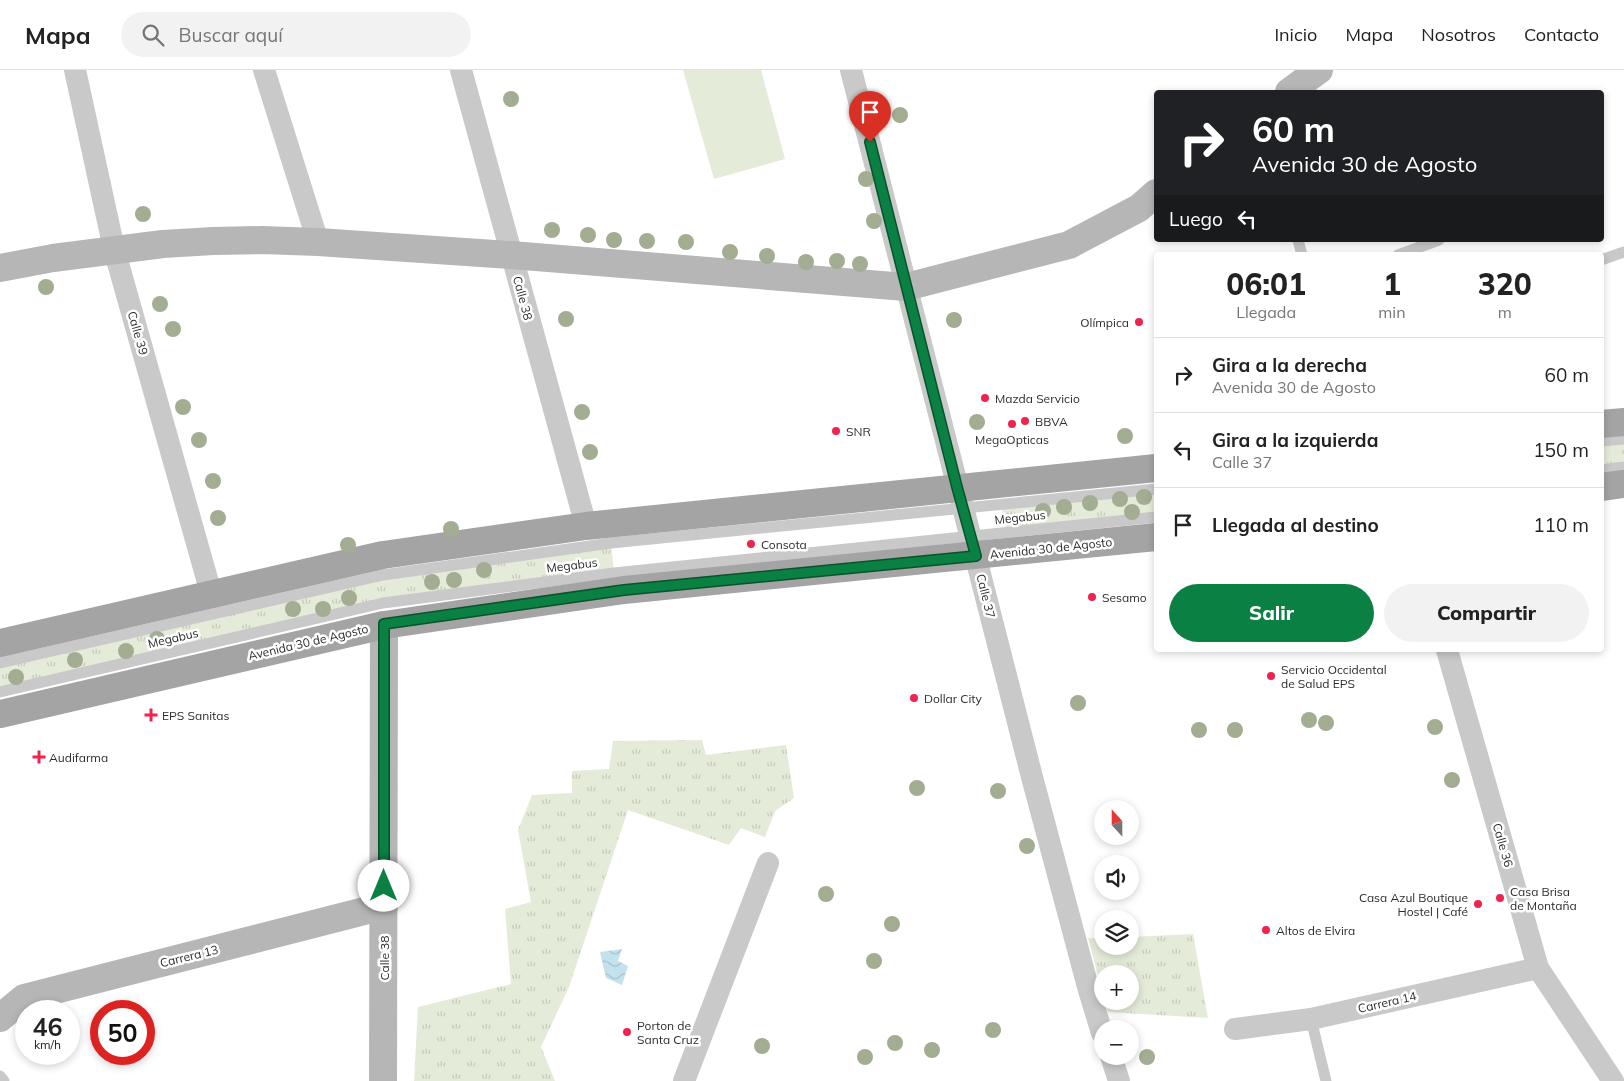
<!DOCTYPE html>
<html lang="es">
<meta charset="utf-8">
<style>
:root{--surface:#fff;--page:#f2f2f2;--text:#222;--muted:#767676;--line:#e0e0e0;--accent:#0b8043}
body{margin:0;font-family:Mulish,sans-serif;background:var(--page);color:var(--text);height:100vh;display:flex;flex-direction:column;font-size:19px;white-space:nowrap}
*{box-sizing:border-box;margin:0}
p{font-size:16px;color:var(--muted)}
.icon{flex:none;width:28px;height:28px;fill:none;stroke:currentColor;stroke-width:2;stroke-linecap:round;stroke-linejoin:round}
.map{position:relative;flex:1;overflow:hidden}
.drawer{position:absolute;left:1154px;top:182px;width:450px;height:400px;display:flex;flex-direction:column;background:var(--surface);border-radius:5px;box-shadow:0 2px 8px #0003}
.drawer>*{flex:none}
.top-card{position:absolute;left:1154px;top:20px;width:450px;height:152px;border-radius:5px;box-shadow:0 2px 8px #0003;background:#202124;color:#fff;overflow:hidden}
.needle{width:32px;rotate:339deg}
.controls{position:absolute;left:1094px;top:730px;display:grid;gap:10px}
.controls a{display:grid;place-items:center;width:45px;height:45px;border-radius:50%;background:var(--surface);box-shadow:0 2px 8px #0003;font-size:25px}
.speed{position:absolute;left:15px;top:930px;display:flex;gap:10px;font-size:25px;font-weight:700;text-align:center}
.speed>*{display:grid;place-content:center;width:65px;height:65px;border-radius:50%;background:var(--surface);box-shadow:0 2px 8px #0003;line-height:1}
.speed small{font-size:12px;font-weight:400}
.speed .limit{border:8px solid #d22;background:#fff;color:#111}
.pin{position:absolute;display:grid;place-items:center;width:42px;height:42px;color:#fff;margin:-51px -21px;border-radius:50% 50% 50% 0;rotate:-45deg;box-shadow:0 0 5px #0007}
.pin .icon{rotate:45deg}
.me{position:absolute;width:55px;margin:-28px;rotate:0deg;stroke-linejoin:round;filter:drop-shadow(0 0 4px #0008)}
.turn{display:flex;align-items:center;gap:18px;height:105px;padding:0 15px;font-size:22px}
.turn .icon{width:65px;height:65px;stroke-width:2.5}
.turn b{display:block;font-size:35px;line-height:42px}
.then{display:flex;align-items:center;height:48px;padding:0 15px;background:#0003;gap:10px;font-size:19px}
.eta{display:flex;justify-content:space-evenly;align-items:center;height:85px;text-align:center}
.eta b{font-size:30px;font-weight:800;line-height:35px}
.action{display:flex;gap:10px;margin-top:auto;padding:10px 15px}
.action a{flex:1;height:58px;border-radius:30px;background:var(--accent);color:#fff;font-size:20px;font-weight:800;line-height:58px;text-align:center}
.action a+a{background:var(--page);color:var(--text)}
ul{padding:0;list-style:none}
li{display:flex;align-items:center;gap:15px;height:75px;padding:0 15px;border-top:1px solid var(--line)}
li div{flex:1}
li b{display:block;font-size:19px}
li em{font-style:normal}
header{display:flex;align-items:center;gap:30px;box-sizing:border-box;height:70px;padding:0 25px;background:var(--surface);border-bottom:1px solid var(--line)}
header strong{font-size:24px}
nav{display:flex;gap:28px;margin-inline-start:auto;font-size:18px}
.search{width:350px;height:45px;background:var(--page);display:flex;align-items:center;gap:12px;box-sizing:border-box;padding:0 18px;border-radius:28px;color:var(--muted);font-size:19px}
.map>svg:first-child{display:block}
</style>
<header>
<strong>Mapa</strong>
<div class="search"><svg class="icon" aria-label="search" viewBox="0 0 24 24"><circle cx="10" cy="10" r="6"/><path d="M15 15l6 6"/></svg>Buscar aquí</div>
<nav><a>Inicio</a><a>Mapa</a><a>Nosotros</a><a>Contacto</a></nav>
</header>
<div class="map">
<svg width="1624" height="1011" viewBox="0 0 1624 1011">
<defs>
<pattern id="grass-tufts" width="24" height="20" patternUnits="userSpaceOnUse" patternTransform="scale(1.25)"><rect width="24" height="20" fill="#e5ebd9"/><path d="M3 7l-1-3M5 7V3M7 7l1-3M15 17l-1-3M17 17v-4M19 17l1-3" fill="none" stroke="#c5caba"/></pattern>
<pattern id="water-waves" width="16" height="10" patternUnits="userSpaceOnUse" patternTransform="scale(1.25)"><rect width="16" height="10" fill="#c3e2ed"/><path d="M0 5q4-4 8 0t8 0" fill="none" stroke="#a8c2cb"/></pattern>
</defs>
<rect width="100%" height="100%" fill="#fff"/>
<g fill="url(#grass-tufts)">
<path d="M1624 369V397L1601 400V371Z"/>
<path d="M1156 419V447L1007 462 1001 435Z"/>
<path d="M611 473 614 503 383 533 0 622V593L383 505Z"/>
<path d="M702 670 706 685 786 675 794 728 775 741 765 767 741 758 729 775 628 740 569 917 541 977 555 1011H414L418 937 511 914 505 839 531 832 518 760 532 725 572 723V701L609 699 613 671Z"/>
<path d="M1193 864 1208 948 1108 942 1105 931H1130V904H1102V921L1088 868 1102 869V876H1130V867Z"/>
</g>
<path fill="#e5ebd9" d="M683 0H761L785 89 714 109Z"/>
<path fill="url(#water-waves)" d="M622 879 618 891 628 896 622 915 606 908 600 882Z"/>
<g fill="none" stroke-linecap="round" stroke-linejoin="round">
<g stroke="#c9c9c9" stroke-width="11">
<path d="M1298 170 1302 185"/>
<path d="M1398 185 1439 170"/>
<path d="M1601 190 1624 182"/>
<path d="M1601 371 1624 369"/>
<path d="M1601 400 1624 397"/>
<path d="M0 593 383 505 611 473 1156 419"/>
<path d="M0 622 383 533 614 503 1156 447"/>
<path d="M1311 949 1326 1011"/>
<path d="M0 1006 4 1011"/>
</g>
<g stroke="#c9c9c9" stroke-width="22">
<path d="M75 0 114 179 211 523"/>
<path d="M264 0 318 172"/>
<path d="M461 0 586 456"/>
<path d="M851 0 1032 707 1088 917 1102 963"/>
<path d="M1447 580 1538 898 1613 1011"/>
<path d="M1235 959 1311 949 1538 898"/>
<path d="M1111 986 1119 1011"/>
<path d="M684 1011 768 793"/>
</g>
<g stroke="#b6b6b6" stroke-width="28">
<path d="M1289 22 1319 0"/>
<path d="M0 198 53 188 163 174 213 171 262 170 318 172 511 185 906 217 1069 175 1139 138 1156 123"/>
<path d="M0 948 24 928 384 836"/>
<path d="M383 1011 384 555"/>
</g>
<g stroke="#a4a4a4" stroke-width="28">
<path d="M1601 354 1624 352"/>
<path d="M1601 417 1624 414"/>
<path d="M0 573 383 485 586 456 1156 398"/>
<path d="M0 644 384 555 624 520 1156 467"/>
</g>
</g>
<g fill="#a2ad92">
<circle cx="511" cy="29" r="8"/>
<circle cx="900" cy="45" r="8"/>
<circle cx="866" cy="109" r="8"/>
<circle cx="143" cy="144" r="8"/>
<circle cx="874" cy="151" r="8"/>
<circle cx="552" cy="160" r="8"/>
<circle cx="588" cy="165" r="8"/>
<circle cx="614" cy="170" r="8"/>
<circle cx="647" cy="171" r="8"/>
<circle cx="686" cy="172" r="8"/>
<circle cx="730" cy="182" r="8"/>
<circle cx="767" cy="186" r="8"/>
<circle cx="837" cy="191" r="8"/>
<circle cx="806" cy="192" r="8"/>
<circle cx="860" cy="194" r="8"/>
<circle cx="46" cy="217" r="8"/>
<circle cx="160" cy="234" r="8"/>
<circle cx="566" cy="249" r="8"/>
<circle cx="954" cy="250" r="8"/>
<circle cx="173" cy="259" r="8"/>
<circle cx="183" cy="337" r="8"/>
<circle cx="582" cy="342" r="8"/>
<circle cx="977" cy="352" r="8"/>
<circle cx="1125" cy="366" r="8"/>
<circle cx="199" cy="370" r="8"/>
<circle cx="590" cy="382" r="8"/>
<circle cx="213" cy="411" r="8"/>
<circle cx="1144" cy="427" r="8"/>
<circle cx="1120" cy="429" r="8"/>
<circle cx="1090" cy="433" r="8"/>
<circle cx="1064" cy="437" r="8"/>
<circle cx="1043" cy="441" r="8"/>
<circle cx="1132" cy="442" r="8"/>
<circle cx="218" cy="448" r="8"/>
<circle cx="451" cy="459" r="8"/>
<circle cx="348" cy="475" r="8"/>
<circle cx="484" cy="500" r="8"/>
<circle cx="454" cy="510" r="8"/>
<circle cx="432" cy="512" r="8"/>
<circle cx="349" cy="528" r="8"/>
<circle cx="293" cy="539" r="8"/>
<circle cx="323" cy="539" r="8"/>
<circle cx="157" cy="569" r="8"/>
<circle cx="126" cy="581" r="8"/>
<circle cx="75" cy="590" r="8"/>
<circle cx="16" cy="607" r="8"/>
<circle cx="1078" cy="633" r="8"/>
<circle cx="1309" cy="650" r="8"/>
<circle cx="1326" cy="653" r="8"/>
<circle cx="1435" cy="657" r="8"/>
<circle cx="1199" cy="660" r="8"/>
<circle cx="1235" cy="660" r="8"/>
<circle cx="1452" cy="710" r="8"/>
<circle cx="917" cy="718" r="8"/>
<circle cx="998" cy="721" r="8"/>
<circle cx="1027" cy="776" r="8"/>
<circle cx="826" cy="824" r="8"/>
<circle cx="892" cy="854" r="8"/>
<circle cx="874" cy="891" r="8"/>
<circle cx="993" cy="960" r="8"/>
<circle cx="895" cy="973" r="8"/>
<circle cx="762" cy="976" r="8"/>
<circle cx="932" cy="980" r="8"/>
<circle cx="865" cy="987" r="8"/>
<circle cx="1147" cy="987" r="8"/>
</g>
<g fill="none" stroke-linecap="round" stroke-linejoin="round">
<defs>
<path id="route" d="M384 816V554L624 520 976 486 957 417 870 72"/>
</defs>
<use href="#route" stroke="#07532c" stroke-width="12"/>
<use href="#route" stroke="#0b8043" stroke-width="9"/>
</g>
<g fill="#ef234e" stroke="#fff" stroke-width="2">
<circle cx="1139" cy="252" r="5"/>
<circle cx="985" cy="328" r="5"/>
<circle cx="1025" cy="351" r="5"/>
<circle cx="1012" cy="354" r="5"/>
<circle cx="836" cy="361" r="5"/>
<circle cx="751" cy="474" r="5"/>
<circle cx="1092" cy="527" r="5"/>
<circle cx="1271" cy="606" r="5"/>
<circle cx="914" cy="628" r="5"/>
<path d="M148.5 637.5h5v5h5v5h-5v5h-5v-5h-5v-5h5z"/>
<path d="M36.5 679.5h5v5h5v5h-5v5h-5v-5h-5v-5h5z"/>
<circle cx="1500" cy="828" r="5"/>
<circle cx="1478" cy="834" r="5"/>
<circle cx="1266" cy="860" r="5"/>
<circle cx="627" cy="962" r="5"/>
</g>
<g text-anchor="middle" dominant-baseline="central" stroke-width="5" stroke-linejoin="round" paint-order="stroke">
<g font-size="12" fill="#2c2c2c" stroke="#fff">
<text transform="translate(523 228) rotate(75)">Calle 38</text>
<text transform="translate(138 263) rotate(74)">Calle 39</text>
<text transform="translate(1020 447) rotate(-6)">Megabus</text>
<text transform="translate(1051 478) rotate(-6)">Avenida 30 de Agosto</text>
<text transform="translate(572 495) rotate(-7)">Megabus</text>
<text transform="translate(986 526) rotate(76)">Calle 37</text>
<text transform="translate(173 568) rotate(-13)">Megabus</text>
<text transform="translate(308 572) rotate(-13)">Avenida 30 de Agosto</text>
<text transform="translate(1503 775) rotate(74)">Calle 36</text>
<text transform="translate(189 886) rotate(-14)">Carrera 13</text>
<text transform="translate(384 888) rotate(-90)">Calle 38</text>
<text transform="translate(1387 932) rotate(-13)">Carrera 14</text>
</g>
<g font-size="12" fill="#2c2c2c" stroke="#fff" text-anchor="start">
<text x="1129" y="252" text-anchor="end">Olímpica</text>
<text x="995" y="328">Mazda Servicio</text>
<text x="1035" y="351">BBVA</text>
<text x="846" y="361">SNR</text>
<text x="1012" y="369" text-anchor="middle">MegaOpticas</text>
<text x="761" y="474">Consota</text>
<text x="1102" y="527">Sesamo</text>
<text x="1281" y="599">Servicio Occidental<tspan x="1281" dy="14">de Salud EPS</tspan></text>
<text x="924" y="628">Dollar City</text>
<text x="162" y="645">EPS Sanitas</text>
<text x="49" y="687">Audifarma</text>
<text x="1510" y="821">Casa Brisa<tspan x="1510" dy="14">de Montaña</tspan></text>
<text x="1468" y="827" text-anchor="end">Casa Azul Boutique<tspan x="1468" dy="14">Hostel | Café</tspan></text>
<text x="1276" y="860">Altos de Elvira</text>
<text x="637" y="955">Porton de<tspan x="637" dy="14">Santa Cruz</tspan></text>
</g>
</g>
</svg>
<div class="controls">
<a><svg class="needle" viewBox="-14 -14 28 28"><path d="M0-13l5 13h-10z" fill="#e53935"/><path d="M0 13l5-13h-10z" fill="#767676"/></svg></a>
<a><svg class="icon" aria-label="sound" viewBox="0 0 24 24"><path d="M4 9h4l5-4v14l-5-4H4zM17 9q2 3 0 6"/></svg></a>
<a><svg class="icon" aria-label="layers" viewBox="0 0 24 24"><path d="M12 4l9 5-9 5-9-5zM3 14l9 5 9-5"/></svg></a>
<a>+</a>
<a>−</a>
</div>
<div class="speed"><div>46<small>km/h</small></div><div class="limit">50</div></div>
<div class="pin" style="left:870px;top:72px;background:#d93025"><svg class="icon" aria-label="arrive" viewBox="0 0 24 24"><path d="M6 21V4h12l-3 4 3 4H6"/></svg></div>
<svg class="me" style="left:384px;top:816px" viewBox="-20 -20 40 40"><circle r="19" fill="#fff"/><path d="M0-13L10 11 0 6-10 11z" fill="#0b8043"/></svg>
<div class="top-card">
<div class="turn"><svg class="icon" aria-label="right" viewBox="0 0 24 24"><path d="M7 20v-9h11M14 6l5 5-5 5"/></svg><div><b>60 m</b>Avenida 30 de Agosto</div></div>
<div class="then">Luego<svg class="icon" aria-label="left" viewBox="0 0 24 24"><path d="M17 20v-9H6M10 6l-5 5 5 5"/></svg></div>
</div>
<section class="drawer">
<div class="eta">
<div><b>06:01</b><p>Llegada</p></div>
<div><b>1</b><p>min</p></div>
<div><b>320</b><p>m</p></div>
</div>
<ul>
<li><svg class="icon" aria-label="right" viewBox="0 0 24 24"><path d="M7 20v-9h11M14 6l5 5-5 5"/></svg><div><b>Gira a la derecha</b><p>Avenida 30 de Agosto</p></div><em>60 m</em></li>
<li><svg class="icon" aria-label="left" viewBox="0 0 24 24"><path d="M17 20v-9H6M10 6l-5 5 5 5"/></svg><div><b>Gira a la izquierda</b><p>Calle 37</p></div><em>150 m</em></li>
<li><svg class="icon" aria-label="arrive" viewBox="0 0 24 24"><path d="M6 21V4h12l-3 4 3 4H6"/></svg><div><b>Llegada al destino</b></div><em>110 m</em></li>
</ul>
<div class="action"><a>Salir</a><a>Compartir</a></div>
</section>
</div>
